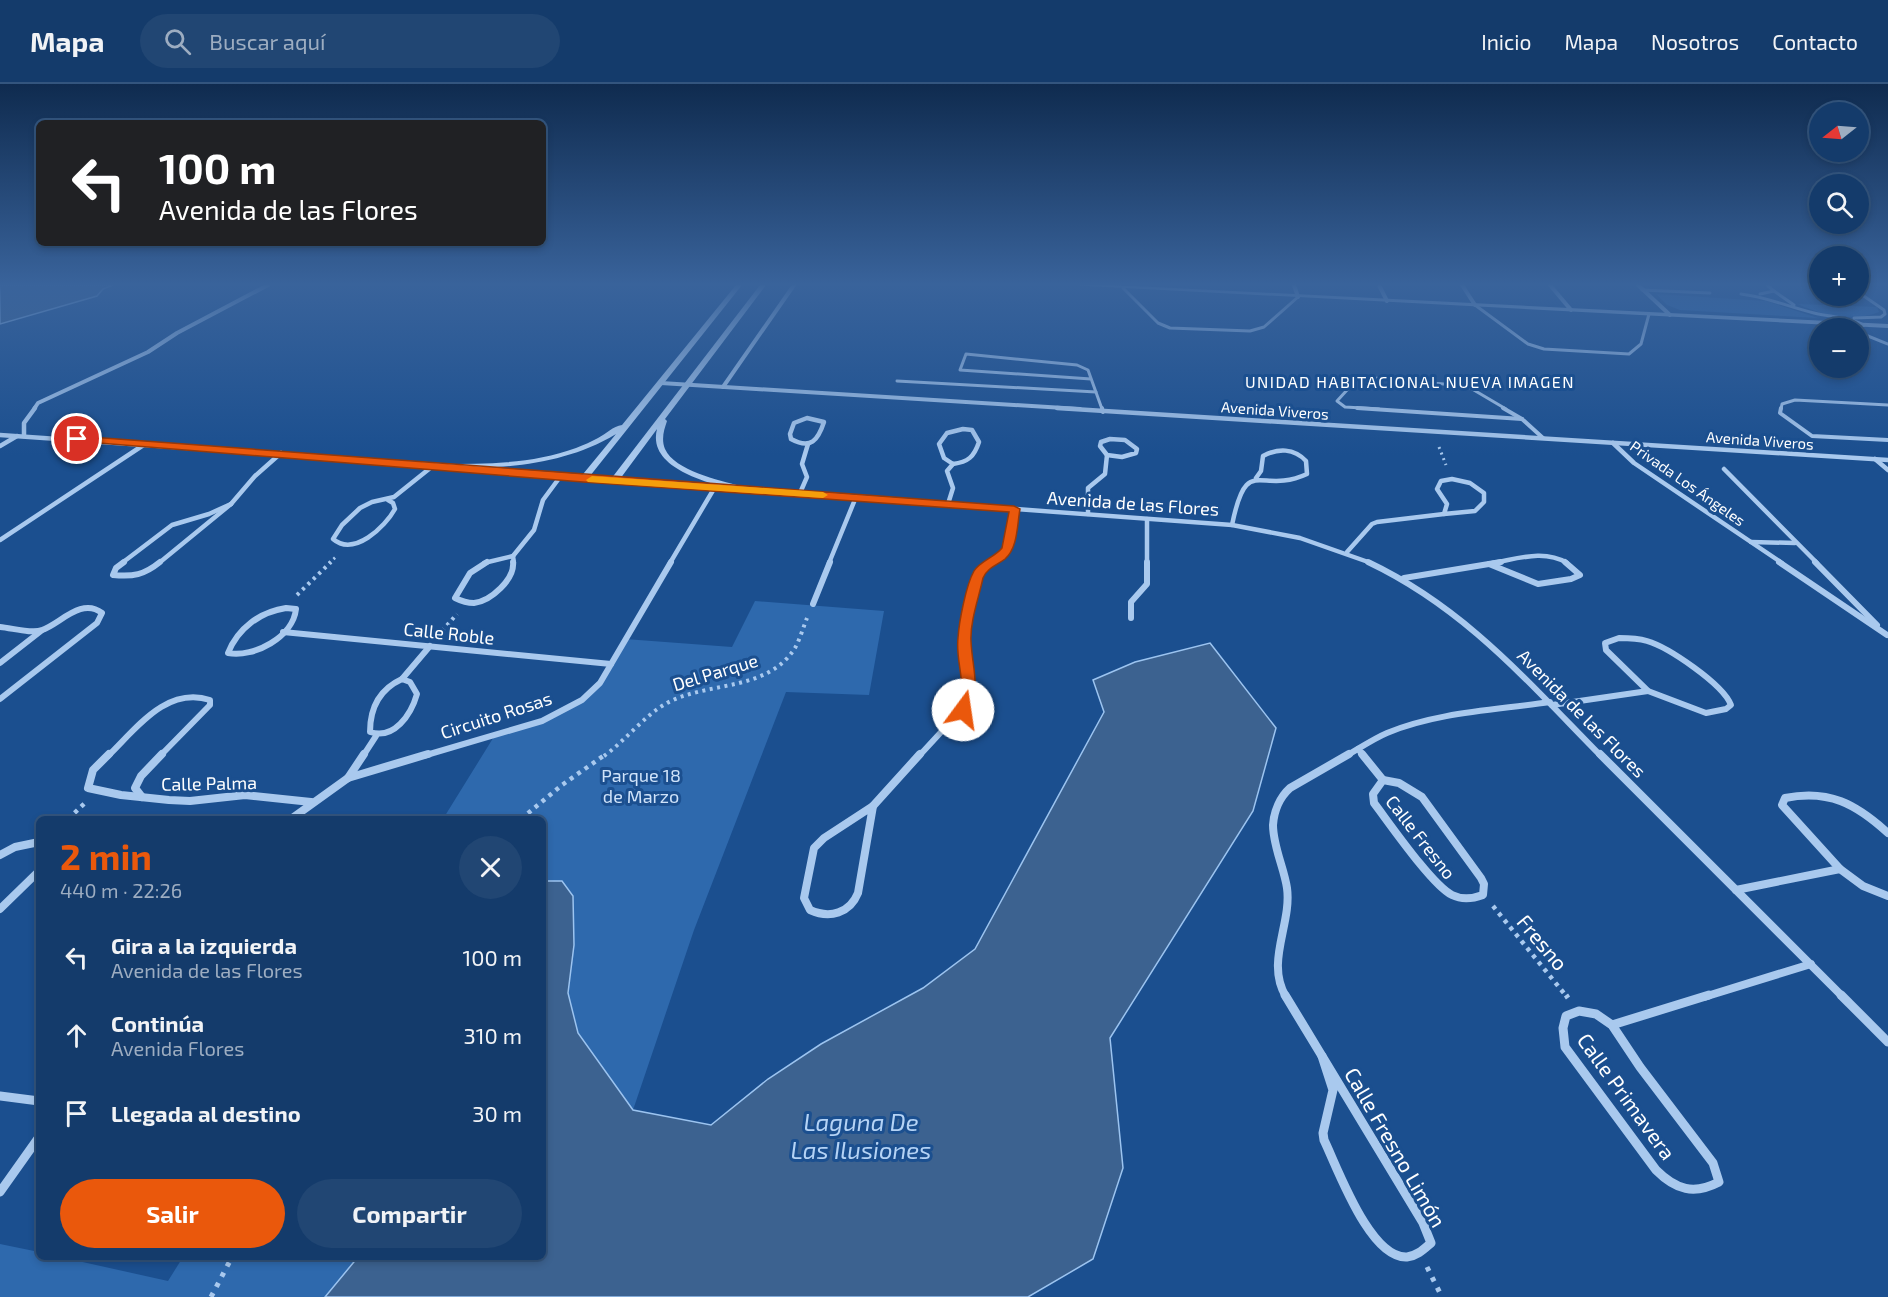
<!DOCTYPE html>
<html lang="es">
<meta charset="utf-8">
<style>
:root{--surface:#143b6b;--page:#214673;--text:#f1f3f6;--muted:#9dadc1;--line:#33557e;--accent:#ea580c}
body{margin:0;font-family:"Exo 2",sans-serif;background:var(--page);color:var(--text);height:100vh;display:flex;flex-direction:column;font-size:22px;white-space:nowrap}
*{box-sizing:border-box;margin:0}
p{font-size:20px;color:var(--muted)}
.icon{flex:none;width:33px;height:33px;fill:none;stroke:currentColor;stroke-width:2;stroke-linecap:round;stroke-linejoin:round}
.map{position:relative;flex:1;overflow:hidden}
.panel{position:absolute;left:36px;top:732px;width:510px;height:444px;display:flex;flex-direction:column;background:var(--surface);border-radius:9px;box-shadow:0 3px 9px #0003,0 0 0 2px var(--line)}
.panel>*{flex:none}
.hud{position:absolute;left:36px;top:36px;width:510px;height:126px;border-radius:9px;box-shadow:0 3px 9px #0003,0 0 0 2px var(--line);background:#202124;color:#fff;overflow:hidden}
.needle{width:39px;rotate:253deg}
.buttons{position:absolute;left:1809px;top:18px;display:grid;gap:12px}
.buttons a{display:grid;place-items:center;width:60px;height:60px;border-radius:50%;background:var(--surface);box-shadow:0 3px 9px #0003,0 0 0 2px var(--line);font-size:30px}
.pin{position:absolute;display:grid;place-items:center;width:51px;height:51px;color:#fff;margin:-26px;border:3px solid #fff;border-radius:50%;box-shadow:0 2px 6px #0007}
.me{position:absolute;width:66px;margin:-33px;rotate:14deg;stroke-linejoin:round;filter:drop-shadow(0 0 4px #0008)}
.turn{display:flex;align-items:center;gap:21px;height:126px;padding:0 24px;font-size:27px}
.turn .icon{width:78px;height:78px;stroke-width:2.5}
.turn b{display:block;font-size:42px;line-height:51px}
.round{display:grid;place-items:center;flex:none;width:63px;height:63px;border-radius:32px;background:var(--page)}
.summary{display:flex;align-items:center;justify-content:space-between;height:102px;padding:0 24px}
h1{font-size:36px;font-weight:700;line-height:45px;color:var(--accent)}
.action{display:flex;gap:12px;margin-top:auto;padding:12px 24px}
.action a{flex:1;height:69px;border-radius:36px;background:var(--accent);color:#fff;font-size:24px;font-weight:700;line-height:69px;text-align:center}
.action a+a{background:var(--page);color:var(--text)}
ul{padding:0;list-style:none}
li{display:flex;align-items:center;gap:18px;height:78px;padding:0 24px}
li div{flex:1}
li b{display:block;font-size:22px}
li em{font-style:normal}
header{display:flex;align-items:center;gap:36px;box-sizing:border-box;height:84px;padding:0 30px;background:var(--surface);border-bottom:2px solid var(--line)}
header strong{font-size:28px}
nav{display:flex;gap:33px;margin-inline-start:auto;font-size:21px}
.search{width:420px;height:54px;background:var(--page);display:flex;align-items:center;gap:15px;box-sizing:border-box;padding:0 21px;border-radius:33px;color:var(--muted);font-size:22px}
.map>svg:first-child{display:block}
</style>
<header>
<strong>Mapa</strong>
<div class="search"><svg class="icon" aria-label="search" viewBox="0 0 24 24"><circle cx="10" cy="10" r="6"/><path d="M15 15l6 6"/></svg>Buscar aquí</div>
<nav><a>Inicio</a><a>Mapa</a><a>Nosotros</a><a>Contacto</a></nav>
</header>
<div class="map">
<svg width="1888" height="1213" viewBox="0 0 1888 1213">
<rect width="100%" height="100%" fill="#1b4f8f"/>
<g fill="#2e69ad">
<path d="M1656 210 1766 217 1818 234 1680 226 1667 221Z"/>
<path d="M1798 220 1877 223 1879 228C1855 238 1820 231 1798 220Z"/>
<path d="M755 517 884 527 869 611 786 608 694 846 633 1026 578 949 568 909 574 861 573 812 562 797H543V735H443L495 651 564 627 600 599 625 555 732 563Z"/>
<path d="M0 1160 39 1168V1173H60L168 1197 183 1173H358L325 1213H0Z"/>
</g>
<g fill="#3c6290" stroke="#9cc4f0" stroke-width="1.5">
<path d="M0 201H113L103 205 97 212 0 240Z"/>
<path d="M1210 559 1276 644 1253 727 1110 954 1123 1084 1093 1175 1028 1213H325L358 1173H543V797H562L573 812 574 861 568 909 578 949 633 1026 711 1041 768 995 821 960 923 904 975 865 1104 628 1093 596 1135 578Z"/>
</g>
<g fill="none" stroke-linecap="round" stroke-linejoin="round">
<g stroke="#a9c9ee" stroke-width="3" stroke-dasharray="2 4" stroke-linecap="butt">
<path d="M1439 363 1446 381"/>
<path d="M329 479 337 472"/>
</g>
<g stroke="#a9c9ee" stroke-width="4" stroke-dasharray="3 4.5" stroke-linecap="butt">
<path d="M297 511 331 478"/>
<path d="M442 547 457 530"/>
<path d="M604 672C625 657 646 630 667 619 708 597 767 608 795 564 800 555 803 544 807 534"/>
</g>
<g stroke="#a9c9ee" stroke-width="4.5" stroke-dasharray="4 5" stroke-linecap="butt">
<path d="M68 735 85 719"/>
<path d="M521 735 562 701 606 670"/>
<path d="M1493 822 1567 913"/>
</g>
<g stroke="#a9c9ee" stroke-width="5" stroke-dasharray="4.5 7" stroke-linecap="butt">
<path d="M1566 911 1568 914"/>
<path d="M1427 1183 1442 1213"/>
<path d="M211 1213 232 1173"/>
</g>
<g stroke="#a9c9ee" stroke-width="3">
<path d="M1123 204 1158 239 1170 244 1250 247 1264 243 1298 213"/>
<path d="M1642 206 1710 209"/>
<path d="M1774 207 1794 221"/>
<path d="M1741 210C1767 213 1789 223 1814 229 1831 233 1848 233 1864 241"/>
<path d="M1760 210 1774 207 1767 201"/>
<path d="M1475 221 1528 260 1544 265 1629 270 1641 260 1649 230"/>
<path d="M1854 234 1881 233 1885 230 1884 226 1858 208"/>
<path d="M1839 240 1851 244"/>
<path d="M1858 248 1888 260"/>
<path d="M1091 295 960 286 966 270 1077 281 1088 286 1102 325"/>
<path d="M897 297 1096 308"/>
<path d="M1379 325 1345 323 1337 317 1358 294 1362 293 1467 302 1506 325"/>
<path d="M1781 325 1782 320 1795 316 1888 321"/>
</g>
<g stroke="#a9c9ee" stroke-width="4">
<path d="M1102 324 1103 328"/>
<path d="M1357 324 1522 335"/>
<path d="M1503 324 1522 335"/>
<path d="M1781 324 1780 329 1812 352 1888 356"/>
<path d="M1522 335 1543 354"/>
</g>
<g stroke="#a9c9ee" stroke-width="4">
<path d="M1294 201 1298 213"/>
<path d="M1379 201 1387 217"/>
<path d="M1462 201 1475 221"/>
<path d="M1550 201 1571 226"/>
<path d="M1638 201 1670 231"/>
<path d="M661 299 1080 325"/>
<path d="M723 303 794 201"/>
<path d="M34 325 38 319 148 268 177 249 268 201"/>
</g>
<g stroke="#a9c9ee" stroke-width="4.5">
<path d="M1057 324 1888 376"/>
<path d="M807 334 824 338C818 356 811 366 791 355L790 350 794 339Z"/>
<path d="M963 345 972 346 979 358C974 373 968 378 953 380L944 374 939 360 947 349Z"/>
<path d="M0 351 445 382"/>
<path d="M24 352V339L35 324"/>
<path d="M1110 355 1125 356 1137 365 1136 369 1122 373 1107 371 1100 362 1101 358Z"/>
<path d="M1613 359 1634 379 1782 479"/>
<path d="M0 362 17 352"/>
<path d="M1875 375 1888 386"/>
<path d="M458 384 1232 441 1300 454 1371 479"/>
<path d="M1724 385 1817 479"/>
<path d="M1452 395 1470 399 1484 409V418L1475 427 1444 430 1447 420 1437 405 1441 397Z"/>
<path d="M800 409 807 393 802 380 808 360"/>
<path d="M388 416 393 419 395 425C385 443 354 473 333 455L342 441 360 424 372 418 394 413 434 381"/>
<path d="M231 420 255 392 281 369"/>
<path d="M948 420 953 404 947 387 953 380"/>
<path d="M1088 430V404L1105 390 1107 371"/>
<path d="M1147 435V479"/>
<path d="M1232 441C1247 368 1259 412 1307 390L1306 377C1294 364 1278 364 1263 372L1261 387 1256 394"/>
<path d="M0 456 145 360"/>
<path d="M1751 458 1795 459"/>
<path d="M1347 468 1372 440 1377 438 1444 430"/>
<path d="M513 472 514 479"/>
<path d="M513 472 534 446 543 416 560 393"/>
<path d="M122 479 172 441 209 430 231 420"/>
<path d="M159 479 231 420"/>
<path d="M484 479 513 472"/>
<path d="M670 479 715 403"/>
<path d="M829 479 856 413"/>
<path d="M990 479 1008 464 1015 425"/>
<path d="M1492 479C1517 475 1544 465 1567 479"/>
</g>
<g stroke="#a9c9ee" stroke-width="6">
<path d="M124 478 116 484 113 491C133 493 144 491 160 478"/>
<path d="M487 478 470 489 455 514C461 517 467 519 474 519 491 517 515 495 513 478"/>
<path d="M1368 478C1465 524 1527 597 1601 672"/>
<path d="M1779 478 1887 551"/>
<path d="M1815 478 1877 541"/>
<path d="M1489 480 1538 500 1571 495 1580 491 1565 478"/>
<path d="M1404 494 1501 478"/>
<path d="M813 520 830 478"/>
<path d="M286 524 296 525C293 553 254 574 228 569 238 544 260 528 286 524Z"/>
<path d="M1131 534V518L1147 500V478"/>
<path d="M0 543C12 544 32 550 42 546 60 540 81 513 102 529L97 539 0 615"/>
<path d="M283 548 611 580"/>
<path d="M1619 554C1628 554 1637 554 1647 557 1668 563 1723 600 1731 621L1726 625 1706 629 1648 607 1606 566 1605 559Z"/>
<path d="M0 579 41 547"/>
<path d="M402 595 410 598 417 610C411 631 394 656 370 648 370 624 380 605 402 595Z"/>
<path d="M402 595 430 562"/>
<path d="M1552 621 1648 607"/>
<path d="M1358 665 1364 672"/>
<path d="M108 672C136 645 166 602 210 616V621L160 672"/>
<path d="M363 672 376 652"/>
<path d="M423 672 542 637 582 616 600 599 671 478"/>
<path d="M919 672 966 621 970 598 964 556 977 493 993 478"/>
<path d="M1346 672C1360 664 1373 655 1387 649 1437 628 1497 626 1550 618"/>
</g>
<g stroke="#a9c9ee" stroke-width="8">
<path d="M109 670 93 686 88 704 121 711 169 716 190 717 245 711 311 718"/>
<path d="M1362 670 1383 696"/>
<path d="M1600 670 1843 913"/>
<path d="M348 694 364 670"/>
<path d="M1383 696 1399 699 1422 713 1481 794 1484 800 1483 811C1472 815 1462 816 1452 811 1432 801 1390 740 1374 719L1373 710Z"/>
<path d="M142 713 135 704 141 692 162 670"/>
<path d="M873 722 858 809C850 829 830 835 810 826L804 814 814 764 824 754Z"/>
<path d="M873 722 920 670"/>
<path d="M291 735 348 694 428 670"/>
<path d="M0 771 15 763 39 758"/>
<path d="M1840 785 1782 721 1785 714C1829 705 1856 720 1888 749"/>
<path d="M1736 806 1840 785 1863 802 1888 812"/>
<path d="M0 825 39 787"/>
<path d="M1286 913C1265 878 1292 840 1287 804 1284 784 1273 762 1273 741 1274 727 1280 713 1290 704L1349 670"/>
<path d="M1704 913 1811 880"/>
</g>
<g stroke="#a9c9ee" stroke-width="9">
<path d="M1285 911 1322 972"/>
<path d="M1841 911 1888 958"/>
<path d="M1579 927 1596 930 1612 941 1640 983 1713 1079 1719 1098C1694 1111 1676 1106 1656 1086L1565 963 1563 944 1566 932Z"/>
<path d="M1612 941 1709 911"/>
<path d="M1322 972 1423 1139 1431 1159C1424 1165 1417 1172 1407 1173 1370 1175 1338 1085 1324 1056L1323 1049 1333 1006Z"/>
<path d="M0 1012 39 1017"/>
<path d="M0 1108 39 1053"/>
</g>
<g fill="#a9c9ee" fill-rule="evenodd">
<path d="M736 201H742L586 397H580L579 395 616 350C563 382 501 385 441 384L437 382 441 380C486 380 533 380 576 364 583 361 591 358 598 354 606 350 613 342 622 341Z"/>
<path d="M760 201H766L665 335 667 337C664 346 661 355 665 365 675 387 719 396 740 402V406H734C707 398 647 384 657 345L617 399H611V395Z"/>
<path d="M1069 201H1114L1888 240V244Z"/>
</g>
</g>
<linearGradient id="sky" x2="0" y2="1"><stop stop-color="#0f2b4f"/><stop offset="0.54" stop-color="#39639b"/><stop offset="1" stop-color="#39639b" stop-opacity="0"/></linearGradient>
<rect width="1888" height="371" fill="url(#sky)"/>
<path fill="#ea580c" stroke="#983908" stroke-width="1.5" d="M77 352C390 375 702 400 1014 422L1020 425C1017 441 1018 464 1005 475 997 481 987 484 983 494 979 513 970 537 971 557 972 584 982 605 967 630L963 631 956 626C969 601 955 580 958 554 959 538 966 501 974 487 980 477 995 473 1002 464L1009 428 583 398 74 357 72 355Z"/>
<path fill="#f59e0b" d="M592 392 823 408 828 411 823 414 588 398 586 396Z"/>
<g text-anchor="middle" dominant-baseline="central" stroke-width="6" stroke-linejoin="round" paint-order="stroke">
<g font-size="15" fill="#fff" stroke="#1b4f8f">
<text transform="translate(1275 326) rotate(4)">Avenida Viveros</text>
<text transform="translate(1760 356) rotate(4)">Avenida Viveros</text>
<text transform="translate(1688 399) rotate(35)">Privada Los Ángeles</text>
</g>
<g font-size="16" letter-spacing="1.5" fill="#fff" stroke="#1b4f8f">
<text x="1410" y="297">UNIDAD HABITACIONAL NUEVA IMAGEN</text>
</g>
<g font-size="18" fill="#fff" stroke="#1b4f8f">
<text transform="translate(1133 419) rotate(4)">Avenida de las Flores</text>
<text transform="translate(449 549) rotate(6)">Calle Roble</text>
<text transform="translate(715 588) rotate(-17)">Del Parque</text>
<text transform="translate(1582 629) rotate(45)">Avenida de las Flores</text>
<text transform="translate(496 631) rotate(-18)">Circuito Rosas</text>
<text transform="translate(209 699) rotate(-1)">Calle Palma</text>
<text transform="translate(1421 753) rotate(52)">Calle Fresno</text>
</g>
<g font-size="18" fill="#cfe3fa" stroke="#1b4f8f">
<text x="641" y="691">Parque 18<tspan x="641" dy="21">de Marzo</tspan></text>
</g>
<g font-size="21" fill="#fff" stroke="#1b4f8f">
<text transform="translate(1543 858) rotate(50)">Fresno</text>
<text transform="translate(1627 1012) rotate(54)">Calle Primavera</text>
<text transform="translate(1396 1063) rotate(60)">Calle Fresno Limón</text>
</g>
<g font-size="24" font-style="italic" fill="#b5d3f5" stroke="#1b4f8f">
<text x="861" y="1037">Laguna De<tspan x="861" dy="28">Las Ilusiones</tspan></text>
</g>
</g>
</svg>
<div class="buttons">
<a><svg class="needle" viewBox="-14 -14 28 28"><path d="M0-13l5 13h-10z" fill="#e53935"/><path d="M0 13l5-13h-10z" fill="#9dadc1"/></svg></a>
<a><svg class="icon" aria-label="search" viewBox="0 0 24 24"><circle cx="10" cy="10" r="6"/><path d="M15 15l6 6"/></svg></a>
<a>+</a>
<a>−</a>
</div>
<div class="pin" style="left:77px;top:355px;background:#d93025"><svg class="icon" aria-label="arrive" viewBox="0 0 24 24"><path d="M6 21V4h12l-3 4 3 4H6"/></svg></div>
<svg class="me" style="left:963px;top:626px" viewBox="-20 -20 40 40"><circle r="19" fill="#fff"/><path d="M0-13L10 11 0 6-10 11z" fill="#ea580c"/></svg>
<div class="hud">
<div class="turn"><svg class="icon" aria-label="left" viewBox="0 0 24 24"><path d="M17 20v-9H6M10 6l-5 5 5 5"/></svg><div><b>100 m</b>Avenida de las Flores</div></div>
</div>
<section class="panel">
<div class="summary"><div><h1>2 min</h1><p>440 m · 22:26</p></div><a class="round"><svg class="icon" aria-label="close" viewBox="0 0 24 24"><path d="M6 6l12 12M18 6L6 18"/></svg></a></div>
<ul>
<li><svg class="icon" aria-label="left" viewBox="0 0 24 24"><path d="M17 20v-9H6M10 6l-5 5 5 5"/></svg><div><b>Gira a la izquierda</b><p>Avenida de las Flores</p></div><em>100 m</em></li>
<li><svg class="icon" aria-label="ahead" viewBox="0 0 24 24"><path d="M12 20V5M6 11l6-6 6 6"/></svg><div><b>Continúa</b><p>Avenida Flores</p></div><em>310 m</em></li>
<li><svg class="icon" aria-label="arrive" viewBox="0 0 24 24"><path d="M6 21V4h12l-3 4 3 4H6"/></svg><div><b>Llegada al destino</b></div><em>30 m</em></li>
</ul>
<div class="action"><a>Salir</a><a>Compartir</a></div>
</section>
</div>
